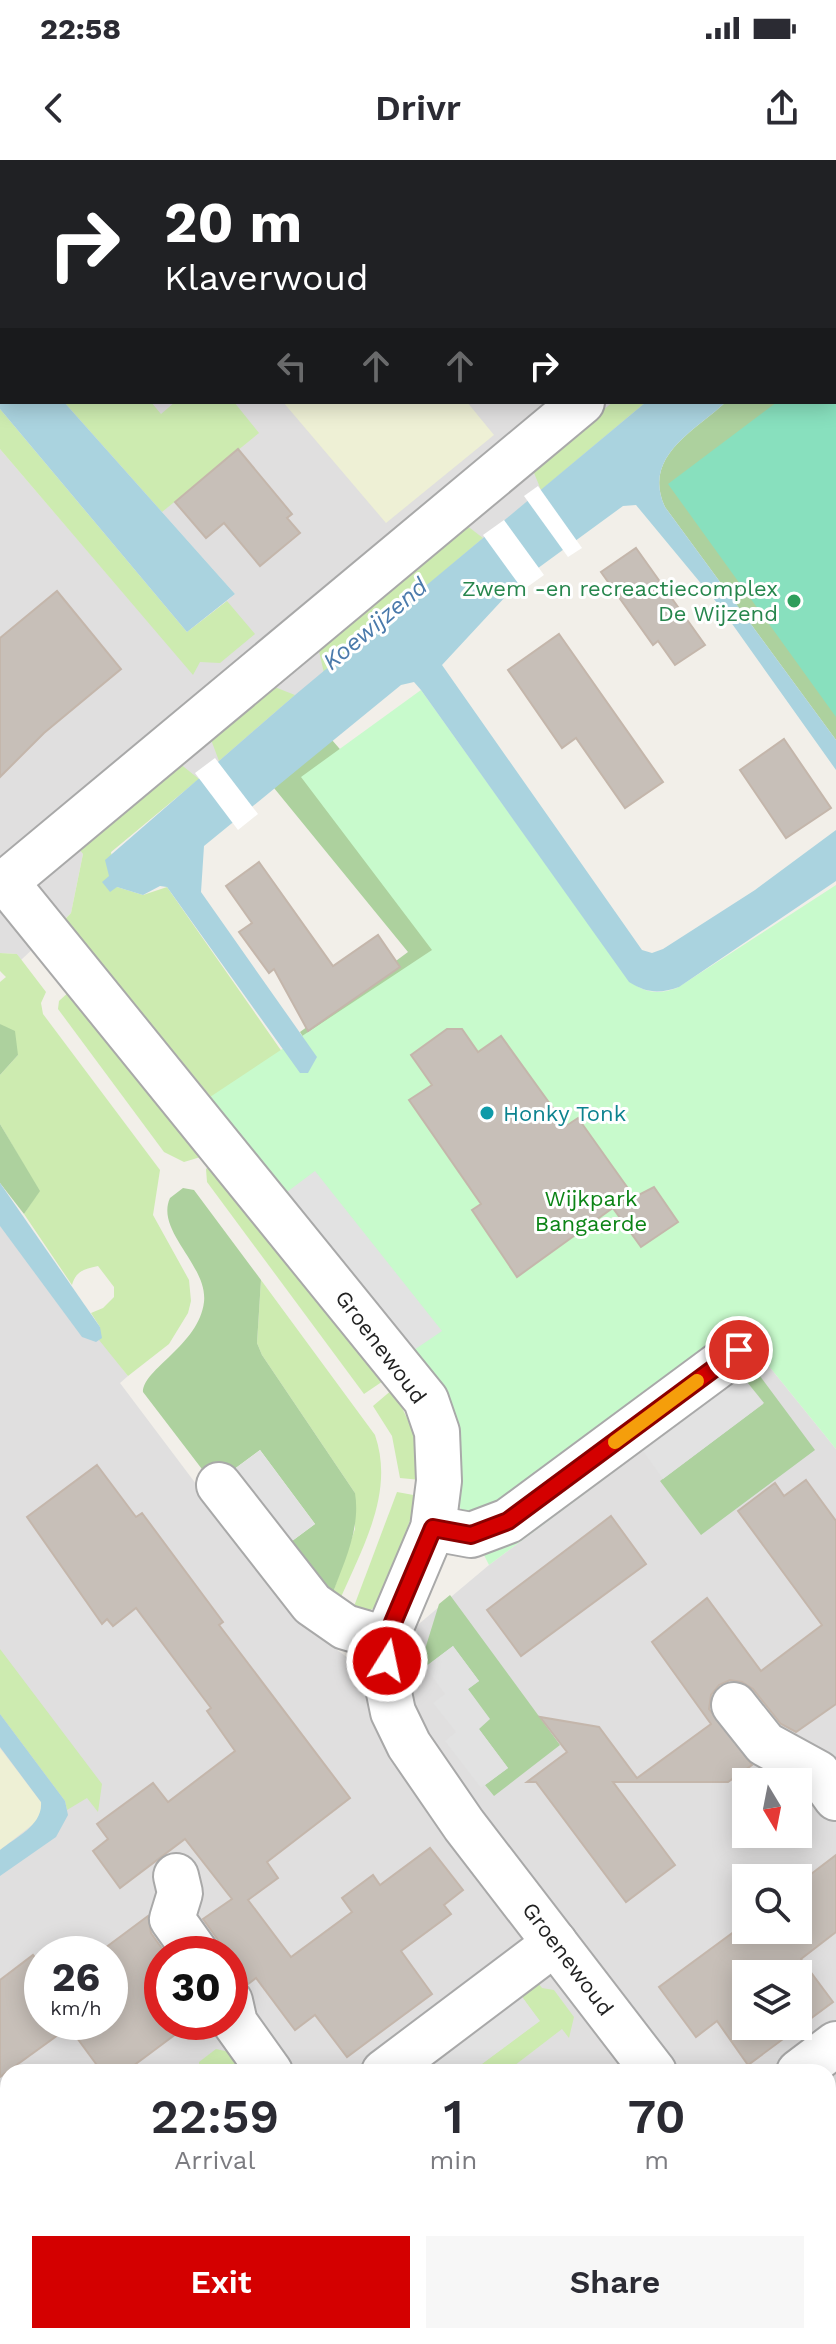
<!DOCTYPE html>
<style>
:root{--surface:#fff;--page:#f7f7f7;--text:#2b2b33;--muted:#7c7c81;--accent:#d40000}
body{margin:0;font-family:"Work Sans",sans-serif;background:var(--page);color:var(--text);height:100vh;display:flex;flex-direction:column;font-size:30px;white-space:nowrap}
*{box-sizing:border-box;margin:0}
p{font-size:26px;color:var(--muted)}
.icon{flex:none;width:44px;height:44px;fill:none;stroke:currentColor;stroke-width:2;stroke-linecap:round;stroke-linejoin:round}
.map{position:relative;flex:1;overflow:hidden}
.details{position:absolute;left:0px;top:1904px;width:836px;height:280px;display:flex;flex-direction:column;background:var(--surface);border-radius:24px 24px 0 0;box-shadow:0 4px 20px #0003}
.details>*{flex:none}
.banner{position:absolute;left:0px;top:0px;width:836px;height:244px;box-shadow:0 4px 20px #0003;background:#202124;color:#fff;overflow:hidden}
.needle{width:52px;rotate:170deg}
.controls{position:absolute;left:732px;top:1608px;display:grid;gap:16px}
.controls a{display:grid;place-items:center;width:80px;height:80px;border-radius:0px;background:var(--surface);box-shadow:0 4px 20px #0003;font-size:40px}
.speed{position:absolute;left:24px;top:1776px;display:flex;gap:16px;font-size:40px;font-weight:700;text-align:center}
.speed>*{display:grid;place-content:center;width:104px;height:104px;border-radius:50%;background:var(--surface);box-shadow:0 4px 20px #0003;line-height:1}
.speed small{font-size:20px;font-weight:400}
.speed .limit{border:12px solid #d22;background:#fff;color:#111}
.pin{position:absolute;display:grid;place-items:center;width:68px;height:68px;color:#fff;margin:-34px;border:4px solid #fff;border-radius:50%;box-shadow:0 2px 8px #0007}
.me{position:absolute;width:88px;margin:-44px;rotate:10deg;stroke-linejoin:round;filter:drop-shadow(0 0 6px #0008)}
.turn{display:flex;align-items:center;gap:28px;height:168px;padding:0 32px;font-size:36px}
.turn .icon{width:104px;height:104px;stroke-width:2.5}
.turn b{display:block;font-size:56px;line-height:68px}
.lanes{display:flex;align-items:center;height:76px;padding:0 32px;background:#0003;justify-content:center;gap:40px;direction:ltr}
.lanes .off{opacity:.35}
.eta{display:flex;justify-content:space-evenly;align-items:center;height:136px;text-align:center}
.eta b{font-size:48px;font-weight:600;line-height:56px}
.primary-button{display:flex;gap:16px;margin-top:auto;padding:16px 32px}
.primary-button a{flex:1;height:92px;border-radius:0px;background:var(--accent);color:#fff;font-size:32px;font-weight:600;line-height:92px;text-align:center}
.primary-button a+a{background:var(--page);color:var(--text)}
.status{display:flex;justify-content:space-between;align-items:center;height:56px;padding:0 40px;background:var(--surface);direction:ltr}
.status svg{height:22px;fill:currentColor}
header{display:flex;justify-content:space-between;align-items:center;height:104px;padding:0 32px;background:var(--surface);font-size:36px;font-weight:600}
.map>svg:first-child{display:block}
</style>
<div class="status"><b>22:58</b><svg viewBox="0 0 49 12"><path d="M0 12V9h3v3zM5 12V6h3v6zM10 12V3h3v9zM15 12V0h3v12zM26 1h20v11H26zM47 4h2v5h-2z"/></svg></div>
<header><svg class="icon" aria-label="back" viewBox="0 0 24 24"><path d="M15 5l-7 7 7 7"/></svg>Drivr<svg class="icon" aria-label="share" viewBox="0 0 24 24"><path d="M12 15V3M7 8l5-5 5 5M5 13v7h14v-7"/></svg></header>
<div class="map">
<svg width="836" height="2184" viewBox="0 0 836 2184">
<rect width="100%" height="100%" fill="#f2efe9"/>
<g fill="#e0dfdf" fill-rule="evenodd">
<path d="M0 0H220L2 2V157Z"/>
<path d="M296 0H836V83L834 2Z"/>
<path d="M64 242H646L111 692 78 687 83 694 71 753 21 800 17 794 0 793V289L193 514 215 451 235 434Z"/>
<path d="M0 1049 128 1216 120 1223 300 1462 364 1510 489 1405 764 1200 836 1289V2184H0ZM746 1622H798V1674H746ZM746 1718H798V1770H746ZM42 1794H110V1862H42ZM162 1794H230V1862H162ZM746 1814H798V1866H746ZM8 1912H828V2176H8Z"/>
</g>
<g fill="#eef0d5">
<path d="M296 0H560L561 2H297Z"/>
<path d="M283 242H467L494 275 386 363Z"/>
<path d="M0 1588 41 1642 42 1649 36 1662 0 1690Z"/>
</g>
<g fill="#cdebb0">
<path d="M64 242H151L161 254 175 242H234L259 273 162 352Z"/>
<path d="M613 242H646L541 330 532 308Z"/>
<path d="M0 249 187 472 227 441 255 474 220 503 200 502 193 515 0 289Z"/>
<path d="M466 365 483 378 324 513 318 487Z"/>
<path d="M272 526 295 535 219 601 210 577Z"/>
<path d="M179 603 199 619 111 692 117 727 143 735 167 727 294 909 238 970 65 759 71 753 83 694 77 687Z"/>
<path d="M0 793 17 794 46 832 41 843 43 854 160 1010 153 1055 189 1120 191 1141 188 1153 169 1184 128 1216 99 1180 100 1167 91 1153 103 1148 114 1137V1127L98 1106C84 1109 76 1111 72 1125L24 1054 39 1031 0 964V915L18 895 0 864V822L6 817 0 811Z"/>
<path d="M71 830 207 995 184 1002 164 992 58 849 59 841Z"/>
<path d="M214 1002 386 1219 364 1234 207 1022 206 1009Z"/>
<path d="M261 1120 375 1275C395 1333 362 1388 339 1442L331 1438 355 1369V1333L262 1195 257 1183Z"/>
<path d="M393 1229 417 1279 421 1320 400 1318 392 1276 373 1246Z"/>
<path d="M397 1332 419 1336 379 1445 367 1452 353 1449Z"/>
<path d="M0 1489 102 1624 98 1652 87 1638 67 1650 65 1641 0 1554Z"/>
<path d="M536 1820 542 1828 554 1830 574 1857 569 1878 562 1869 506 1912H471L539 1861 523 1838V1829Z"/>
<path d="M216 1889 234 1893 247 1912H199V1902Z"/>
</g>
<g fill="#add19e">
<path d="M726 242H798L836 509V580L665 347C642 297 693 272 726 242Z"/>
<path d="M332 580 377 632 497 804 316 898 300 872 408 792 274 628Z"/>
<path d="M0 864 15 871 18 895 0 915Z"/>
<path d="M0 964 40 1031 24 1054 0 1023Z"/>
<path d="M183 1028 194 1030 261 1120 257 1183 262 1195 355 1333C361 1370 343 1404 331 1438L288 1384 315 1364 260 1290 233 1310 227 1303 208 1317 143 1232C143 1209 199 1185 204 1142 208 1105 155 1071 170 1038Z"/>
<path d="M754 1208 815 1290 701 1375 660 1321 763 1244 743 1217Z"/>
<path d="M450 1435 560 1585 494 1636 485 1625 508 1608 478 1568 468 1529 479 1521 453 1486 428 1505 422 1499 439 1444Z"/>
</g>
<path fill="#c8facc" d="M421 530 629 821C646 833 657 835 677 828L836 725V1289L764 1200 489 1405 459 1345 460 1283 440 1225 210 937 432 790 301 617Z"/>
<path fill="#88e0be" d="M836 198V557L668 324 777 242H834Z"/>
<g fill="#e2e2e2">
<path d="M315 1011 442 1171 414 1190 287 1032Z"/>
<path d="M743 1217 764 1243 663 1319 643 1291Z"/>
<path d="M260 1290 315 1364 288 1384 233 1310Z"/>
<path d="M453 1486 479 1521 468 1529 490 1559 479 1569 508 1608 481 1628 445 1581 456 1572 433 1543 445 1534 425 1507Z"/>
<path d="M519 1833 540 1861 471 1912H424L420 1905Z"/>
<path d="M265 2176H308L309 2177 300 2184H271Z"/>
</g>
<g fill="#aad3df">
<path d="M0 157 2 242H64L235 434 187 472 0 249Z"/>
<path d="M646 242H726C693 272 642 297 665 347L836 580V610L718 444 636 345 623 346 519 422 442 505 642 790 652 793 663 789 755 730 836 670V721L679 827C659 834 647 833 629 822L421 530 414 522 401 525 204 686 201 732 317 897 308 913H300L167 727 160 726 143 735 117 727 110 732 102 722 109 716 105 700 295 535Z"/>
<path d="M0 1023 100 1167 102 1178 96 1182 82 1177 0 1066Z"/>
<path d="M0 1554 65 1641 68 1655 56 1677 0 1716V1690C16 1677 43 1665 41 1642L0 1587Z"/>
</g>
<g fill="#fff">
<path d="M538 326 582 388 568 397 524 336Z"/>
<path d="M504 360 544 415 523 430 483 375Z"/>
<path d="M215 598 258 654 238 670 195 613Z"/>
</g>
<g fill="#c7bfb8" stroke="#c4b6ab" stroke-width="2" fill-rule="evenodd">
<path d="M238 289 292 354 287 358 300 373 260 406 224 363 206 378 175 342Z"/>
<path d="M636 388 705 485 675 505 658 481 653 485 601 412Z"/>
<path d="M57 431 121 509 44 573 0 617V478Z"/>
<path d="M559 474 663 622 625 648 576 578 562 588 508 510Z"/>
<path d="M784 579 831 648 786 678 740 610Z"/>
<path d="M259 702 333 806 378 775 400 807 308 871 274 809 269 813 239 772 252 763 226 726Z"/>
<path d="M447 869H462L478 892 501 876 566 966 578 958 632 1034 517 1117 472 1050 481 1044 409 940 432 925 411 895Z"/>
<path d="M654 1027 678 1062 641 1087 613 1048Z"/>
<path d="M97 1305 136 1357 142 1353 223 1462 219 1465 350 1638 267 1702 278 1718 248 1740 291 1797 352 1752 342 1738 373 1715 380 1725 430 1688 463 1730 444 1745 451 1754 401 1791 432 1834 347 1897 315 1855 295 1870 256 1818 248 1824 230 1817V1794H222L218 1780 203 1759 232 1739 185 1679 120 1728 93 1691 108 1679 97 1664 153 1623 168 1642 235 1591 207 1551 211 1548 136 1448 113 1466 107 1459 102 1464 27 1357Z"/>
<path d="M806 1320 836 1361V1544L796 1572 781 1564 753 1529 742 1522 730 1520 719 1525 711 1535 709 1549 752 1605 728 1622H613L675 1705 626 1742 536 1622H527L567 1592 540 1557 599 1567 637 1618 711 1564 652 1482 707 1438 761 1511 822 1465 738 1351 775 1323 784 1336Z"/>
<path d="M611 1356 646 1404 521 1496 487 1450Z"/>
<path d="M836 1695V1772L801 1799 833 1842 748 1905 717 1861 696 1877 659 1827 746 1763V1770H798V1724ZM746 1814H798V1866H746Z"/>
<path d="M148 1756 151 1773 166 1794H162V1862H192L125 1912H102L69 1867 0 1917V1820L33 1795 42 1806V1862H110V1794H97Z"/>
</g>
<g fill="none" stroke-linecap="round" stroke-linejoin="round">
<defs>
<g id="minor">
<path d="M672 0 674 2"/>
<path d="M834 33 836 31"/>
<path d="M6 722 426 1240 437 1272 439 1321 433 1368 386 1479 387 1523 393 1552 409 1585 464 1665 654 1912"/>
<path d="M0 727 582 242"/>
<path d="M219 1325 312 1444 345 1467 386 1479"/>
<path d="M433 1368 471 1375 508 1361 739 1190"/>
<path d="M734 1545 765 1584 818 1613 836 1638"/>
<path d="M176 1716 180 1733 172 1759 197 1794"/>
<path d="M230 1841 235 1863 270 1912"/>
<path d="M384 1912 555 1783"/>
<path d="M799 1912 836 1884"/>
<path d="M828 2144 836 2155"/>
<path d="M326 2176 332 2184"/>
<path d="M22 2184 33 2176"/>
</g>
</defs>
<use href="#minor" stroke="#a9a9a9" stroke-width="48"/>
<use href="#minor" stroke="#fff" stroke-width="44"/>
</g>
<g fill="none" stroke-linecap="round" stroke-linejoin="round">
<defs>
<path id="route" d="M387 1501 386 1479 433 1368 471 1375 508 1361 739 1190"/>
</defs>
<use href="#route" stroke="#8a0000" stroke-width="20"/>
<use href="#route" stroke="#d40000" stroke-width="14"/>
<path stroke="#f59e0b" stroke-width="14" d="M615 1282 697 1221"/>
</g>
<circle fill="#2e9e5b" stroke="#fff" stroke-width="3" cx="794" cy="441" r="8"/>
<circle fill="#0f9aa8" stroke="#fff" stroke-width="3" cx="487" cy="953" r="8"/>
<g text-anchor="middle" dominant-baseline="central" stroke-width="6" stroke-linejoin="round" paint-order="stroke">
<g font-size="22" fill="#27864d" stroke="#fff" text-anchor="end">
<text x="778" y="428">Zwem -en recreactiecomplex<tspan x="778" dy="25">De Wijzend</tspan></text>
</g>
<g font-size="22" fill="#0d838f" stroke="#fff" text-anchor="start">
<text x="503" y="953">Honky Tonk</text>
</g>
<g font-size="22" fill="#0c8416" stroke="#fff">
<text x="591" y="1038">Wijkpark<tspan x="591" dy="25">Bangaerde</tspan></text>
</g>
<g font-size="22" fill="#222" stroke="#fff">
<text transform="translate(381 1187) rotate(53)">Groenewoud</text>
<text transform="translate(568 1799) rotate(53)">Groenewoud</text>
</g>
<g font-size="24" font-style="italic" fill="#4a7aab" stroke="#fff">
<text transform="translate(375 464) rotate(-40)">Koewijzend</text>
</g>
</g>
</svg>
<div class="controls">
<a><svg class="needle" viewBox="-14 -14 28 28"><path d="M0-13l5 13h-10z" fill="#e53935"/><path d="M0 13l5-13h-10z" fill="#7c7c81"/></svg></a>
<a><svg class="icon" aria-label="search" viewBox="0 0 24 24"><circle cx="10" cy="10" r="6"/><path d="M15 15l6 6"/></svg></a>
<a><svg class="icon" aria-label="layers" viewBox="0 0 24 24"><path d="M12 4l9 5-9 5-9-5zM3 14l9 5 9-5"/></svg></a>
</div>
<div class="speed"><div>26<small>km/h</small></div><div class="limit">30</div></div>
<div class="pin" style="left:739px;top:1190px;background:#d93025"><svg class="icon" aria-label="arrive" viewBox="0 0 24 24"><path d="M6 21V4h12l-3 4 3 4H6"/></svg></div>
<svg class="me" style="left:387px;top:1501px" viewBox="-20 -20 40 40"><circle r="17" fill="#d40000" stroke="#fff" stroke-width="3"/><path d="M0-11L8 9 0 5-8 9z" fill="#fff"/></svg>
<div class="banner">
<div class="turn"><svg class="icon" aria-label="right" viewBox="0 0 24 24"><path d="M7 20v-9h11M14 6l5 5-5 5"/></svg><div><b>20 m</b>Klaverwoud</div></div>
<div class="lanes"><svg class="icon off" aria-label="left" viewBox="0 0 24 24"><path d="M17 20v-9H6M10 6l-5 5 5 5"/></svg><svg class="icon off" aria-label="ahead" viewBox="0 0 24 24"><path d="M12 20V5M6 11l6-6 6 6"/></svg><svg class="icon off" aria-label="ahead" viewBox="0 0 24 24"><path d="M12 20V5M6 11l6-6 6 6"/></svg><svg class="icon" aria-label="right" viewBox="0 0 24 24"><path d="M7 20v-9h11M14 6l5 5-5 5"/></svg></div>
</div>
<section class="details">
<div class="eta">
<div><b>22:59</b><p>Arrival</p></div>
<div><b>1</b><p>min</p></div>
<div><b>70</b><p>m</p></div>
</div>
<div class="primary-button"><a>Exit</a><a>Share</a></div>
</section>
</div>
